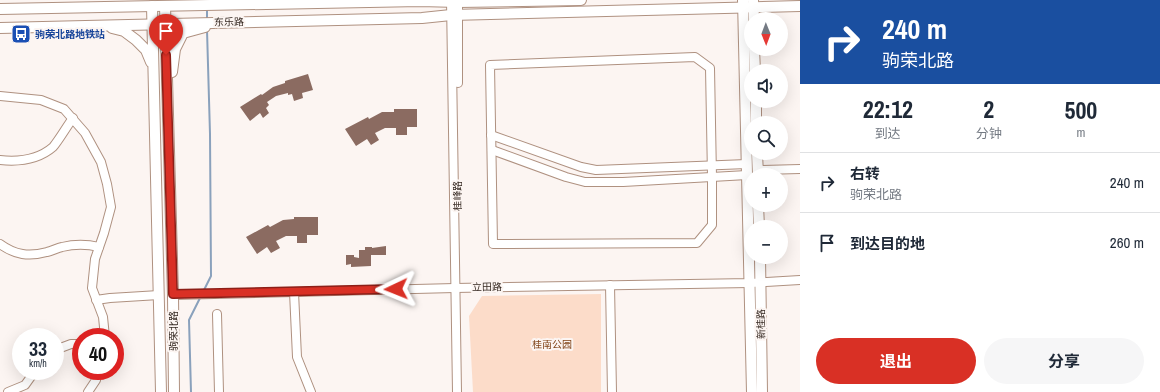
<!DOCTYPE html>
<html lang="zh">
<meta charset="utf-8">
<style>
:root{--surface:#fff;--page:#f6f6f7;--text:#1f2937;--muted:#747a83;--line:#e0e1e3;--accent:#d93025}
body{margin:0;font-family:"Archivo Narrow","Noto Sans SC",sans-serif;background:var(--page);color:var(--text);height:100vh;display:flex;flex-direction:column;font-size:15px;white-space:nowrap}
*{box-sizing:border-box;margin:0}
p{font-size:13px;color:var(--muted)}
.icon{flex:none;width:22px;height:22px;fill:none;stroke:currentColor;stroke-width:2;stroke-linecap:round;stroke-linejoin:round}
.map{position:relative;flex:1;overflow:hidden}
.drawer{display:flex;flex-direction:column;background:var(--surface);width:360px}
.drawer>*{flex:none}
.top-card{background:#1a4fa0;color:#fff;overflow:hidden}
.needle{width:26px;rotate:179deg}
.fabs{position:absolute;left:744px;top:12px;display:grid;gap:8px}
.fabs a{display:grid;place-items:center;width:44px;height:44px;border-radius:50%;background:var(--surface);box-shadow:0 4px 16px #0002;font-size:20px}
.speed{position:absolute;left:12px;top:328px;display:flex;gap:8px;font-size:20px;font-weight:700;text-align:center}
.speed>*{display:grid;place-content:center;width:52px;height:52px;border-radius:50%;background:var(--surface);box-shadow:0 4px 16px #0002;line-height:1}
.speed small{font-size:10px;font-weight:400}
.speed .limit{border:6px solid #d22;background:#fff;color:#111}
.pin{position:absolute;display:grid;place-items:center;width:34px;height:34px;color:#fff;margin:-41px -17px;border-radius:50% 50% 50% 0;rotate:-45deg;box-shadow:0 0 4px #0007}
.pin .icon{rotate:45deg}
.me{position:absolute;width:44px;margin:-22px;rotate:268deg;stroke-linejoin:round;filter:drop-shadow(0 0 3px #0008)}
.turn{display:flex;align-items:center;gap:14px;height:84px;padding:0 16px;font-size:18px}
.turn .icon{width:52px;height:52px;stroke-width:2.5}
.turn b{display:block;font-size:28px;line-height:34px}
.eta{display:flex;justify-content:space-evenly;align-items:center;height:68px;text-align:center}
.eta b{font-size:24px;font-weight:700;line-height:28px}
.cta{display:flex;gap:8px;margin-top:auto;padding:8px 16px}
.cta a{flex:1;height:46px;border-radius:24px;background:var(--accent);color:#fff;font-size:16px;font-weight:700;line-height:46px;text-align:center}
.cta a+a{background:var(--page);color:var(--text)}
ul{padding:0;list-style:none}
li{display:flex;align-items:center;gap:12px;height:60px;padding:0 16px;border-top:1px solid var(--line)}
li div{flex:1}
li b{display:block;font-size:15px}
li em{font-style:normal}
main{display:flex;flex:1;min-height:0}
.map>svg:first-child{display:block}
</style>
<main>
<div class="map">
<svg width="800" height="392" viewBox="0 0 800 392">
<rect width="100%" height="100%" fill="#fcf5f2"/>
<path fill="#fcdcc9" d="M601 294V392H473L469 316 482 296Z"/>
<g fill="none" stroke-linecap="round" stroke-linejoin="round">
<g stroke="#8aa1bc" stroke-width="2">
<path d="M207 8V20"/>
<path d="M203 292 211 276 210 134 207 30"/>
<path d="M191 392 189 320 201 296"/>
</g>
</g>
<g fill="#8b6b61">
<path d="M308 74 313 90 302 93 303 98 294 101 292 94 288 95V93L276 96 267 102 269 105 266 108 269 113 263 118 260 113 250 121 240 107 261 94 262 95 273 87 285 83V81Z"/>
<path d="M394 109H417V127H407V135H396V128H385L375 133 379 140 371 145 367 139 356 146 345 129 368 117 369 119 382 112H394Z"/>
<path d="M294 217H318V235H307V243H297V236H286L276 241 280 248 271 253 267 247 257 254 246 237 268 225 270 227 283 220 294 219Z"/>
<path d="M386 246V255H371V266L351 267V264L346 265V255H354V257L359 258V250H365V247H372V248Z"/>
</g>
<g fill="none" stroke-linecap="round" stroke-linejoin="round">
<defs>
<g id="minor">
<path d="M451 0 457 392"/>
<path d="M695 57 710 68 712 177V225L697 243 493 244 490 65Z"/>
<path d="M458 83V0"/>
<path d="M0 96 41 100 64 109 85 133 101 162 107 184 111 207 104 233 95 259 92 288 103 317 105 337"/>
<path d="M491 135 581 167 596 170 747 164"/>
<path d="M492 150 566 177 585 182H623L747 175"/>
<path d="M0 160C19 162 38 160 53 147 59 140 67 126 73 118"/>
<path d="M757 170 800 169"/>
<path d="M0 244C15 255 29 257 47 252 52 251 57 248 62 247 75 244 86 244 99 247"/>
<path d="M610 285 612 392"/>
<path d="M294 292 297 357 311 392"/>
<path d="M173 295 455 288 750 283 800 280"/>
<path d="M96 300 110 298 159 295"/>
<path d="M217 314 219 392"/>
<path d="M55 350 71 344H81"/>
<path d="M8 392 25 385 35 371"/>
<path d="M88 392 96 380 98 371"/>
</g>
<g id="major">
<path d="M743 0 752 392"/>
<path d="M753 0 754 19"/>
<path d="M152 6 161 392"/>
<path d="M165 6 173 295 174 392"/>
<path d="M0 9 420 1 458 2 581 0"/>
<path d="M0 28 422 18 451 15 800 6"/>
<path d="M112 28 124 31 136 40 146 50 151 62"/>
<path d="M754 49 755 71"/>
<path d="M172 72 175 49 183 33 205 27"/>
<path d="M756 101V123"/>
<path d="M757 153 758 175"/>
<path d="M758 205 759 227"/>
<path d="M760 257 762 392"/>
</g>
</defs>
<use href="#minor" stroke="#af9180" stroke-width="10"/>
<use href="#major" stroke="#af9180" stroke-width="12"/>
<use href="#minor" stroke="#fff" stroke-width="8"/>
<use href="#major" stroke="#fff" stroke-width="10"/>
</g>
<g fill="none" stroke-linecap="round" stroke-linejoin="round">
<defs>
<path id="route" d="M166 55 173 294 396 289"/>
</defs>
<use href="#route" stroke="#8d1f18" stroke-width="10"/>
<use href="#route" stroke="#d93025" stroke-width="7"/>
</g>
<defs>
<symbol id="bus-square" viewBox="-11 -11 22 22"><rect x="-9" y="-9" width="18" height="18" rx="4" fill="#1a4fb4" stroke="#fcf5f2"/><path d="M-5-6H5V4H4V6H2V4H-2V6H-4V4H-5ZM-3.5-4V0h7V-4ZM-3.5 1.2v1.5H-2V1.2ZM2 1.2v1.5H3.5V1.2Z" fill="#fff"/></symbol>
</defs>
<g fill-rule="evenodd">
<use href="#bus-square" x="10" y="23" width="22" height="22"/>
</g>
<g text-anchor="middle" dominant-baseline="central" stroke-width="4" stroke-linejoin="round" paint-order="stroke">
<g font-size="10" fill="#362a23" stroke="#fcf5f2">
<text transform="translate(229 22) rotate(-1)">东乐路</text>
<text transform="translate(457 196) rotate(-90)">桂峰路</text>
<text transform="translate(487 287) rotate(-1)">立田路</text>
<text transform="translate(761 324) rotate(-91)">新桂路</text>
<text transform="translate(173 331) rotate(-90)">驹荣北路</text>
</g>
<g font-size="10" font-weight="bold" fill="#164399" stroke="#fcf5f2" text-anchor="start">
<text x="35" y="34">驹荣北路地铁站</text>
</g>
<g font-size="10" fill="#7f4216" stroke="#fcf5f2">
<text x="552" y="344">桂南公园</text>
</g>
</g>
</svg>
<div class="fabs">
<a><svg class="needle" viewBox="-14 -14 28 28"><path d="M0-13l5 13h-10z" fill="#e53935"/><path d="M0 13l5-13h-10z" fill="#747a83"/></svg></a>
<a><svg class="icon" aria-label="sound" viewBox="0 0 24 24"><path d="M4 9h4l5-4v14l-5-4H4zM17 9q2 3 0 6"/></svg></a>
<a><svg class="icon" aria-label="search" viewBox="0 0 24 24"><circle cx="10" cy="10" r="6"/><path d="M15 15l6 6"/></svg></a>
<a>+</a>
<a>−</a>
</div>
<div class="speed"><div>33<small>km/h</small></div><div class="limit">40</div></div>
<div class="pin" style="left:166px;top:55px;background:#d93025"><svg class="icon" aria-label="arrive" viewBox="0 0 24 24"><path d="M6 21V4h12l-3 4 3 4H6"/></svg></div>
<svg class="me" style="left:396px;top:289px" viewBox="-20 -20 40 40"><path d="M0-17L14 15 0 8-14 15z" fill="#d93025" stroke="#fff" stroke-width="4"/></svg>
</div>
<section class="drawer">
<div class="top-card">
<div class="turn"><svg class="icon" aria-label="right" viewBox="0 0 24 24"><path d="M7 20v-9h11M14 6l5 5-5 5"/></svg><div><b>240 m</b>驹荣北路</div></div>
</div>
<div class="eta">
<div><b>22:12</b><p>到达</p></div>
<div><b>2</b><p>分钟</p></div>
<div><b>500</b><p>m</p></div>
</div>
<ul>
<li><svg class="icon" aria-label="right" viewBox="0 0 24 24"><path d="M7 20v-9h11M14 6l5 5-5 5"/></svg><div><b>右转</b><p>驹荣北路</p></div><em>240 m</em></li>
<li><svg class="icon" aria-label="arrive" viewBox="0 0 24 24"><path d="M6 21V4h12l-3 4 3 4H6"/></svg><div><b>到达目的地</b></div><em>260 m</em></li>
</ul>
<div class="cta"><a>退出</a><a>分享</a></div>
</section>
</main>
